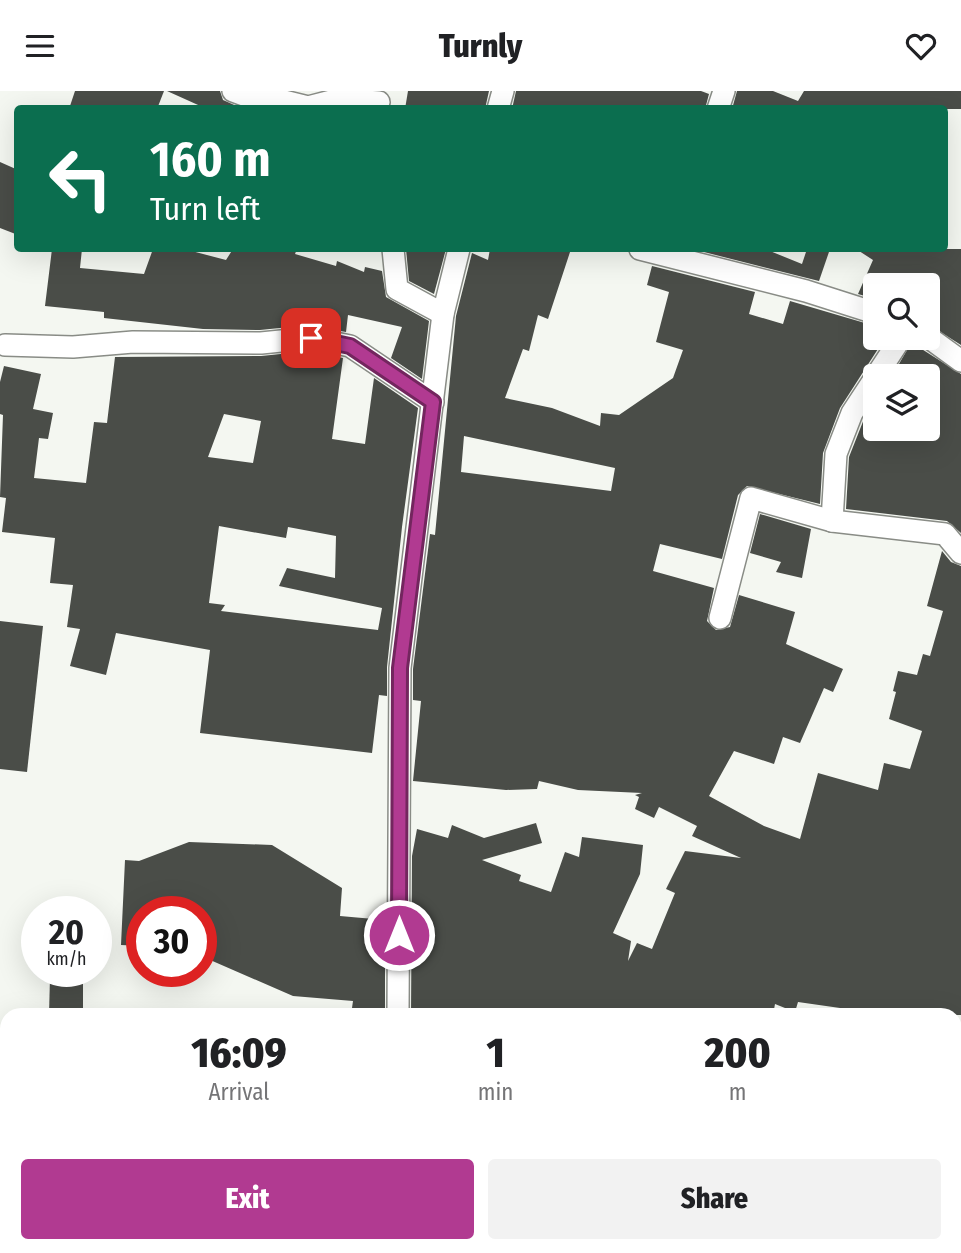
<!DOCTYPE html>
<style>
:root{--surface:#fff;--page:#f2f2f2;--text:#202124;--muted:#757577;--accent:#b13a91}
body{margin:0;font-family:"Fira Sans Condensed",sans-serif;background:var(--page);color:var(--text);height:100vh;display:flex;flex-direction:column;font-size:26px;white-space:nowrap}
*{box-sizing:border-box;margin:0}
p{font-size:23px;color:var(--muted)}
.icon{flex:none;width:38px;height:38px;fill:none;stroke:currentColor;stroke-width:2;stroke-linecap:round;stroke-linejoin:round}
.map{position:relative;flex:1;overflow:hidden}
.sheet{position:absolute;left:0px;top:917px;width:962px;height:245px;display:flex;flex-direction:column;background:var(--surface);border-radius:21px 21px 0 0;box-shadow:0 7px 28px #0002}
.sheet>*{flex:none}
.banner{position:absolute;left:14px;top:14px;width:934px;height:147px;border-radius:7px;box-shadow:0 7px 28px #0002;background:#0b6e4f;color:#fff;overflow:hidden}
.buttons{position:absolute;left:863px;top:182px;display:grid;gap:14px}
.buttons a{display:grid;place-items:center;width:77px;height:77px;border-radius:7px;background:var(--surface);box-shadow:0 7px 28px #0002;font-size:35px}
.speed{position:absolute;left:21px;top:805px;display:flex;gap:14px;font-size:35px;font-weight:700;text-align:center}
.speed>*{display:grid;place-content:center;width:91px;height:91px;border-radius:50%;background:var(--surface);box-shadow:0 7px 28px #0002;line-height:1}
.speed small{font-size:18px;font-weight:400}
.speed .limit{border:10px solid #d22;background:#fff;color:#111}
.pin{position:absolute;display:grid;place-items:center;width:60px;height:60px;color:#fff;margin:-30px;border-radius:14px;box-shadow:0 4px 10px #0006}
.me{position:absolute;width:77px;margin:-38px;rotate:0deg;stroke-linejoin:round;filter:drop-shadow(0 0 5px #0008)}
.turn{display:flex;align-items:center;gap:24px;height:147px;padding:0 21px;font-size:32px}
.turn .icon{width:91px;height:91px;stroke-width:2.5}
.turn b{display:block;font-size:49px;line-height:60px}
.eta{display:flex;justify-content:space-evenly;align-items:center;height:119px;text-align:center}
.eta b{font-size:42px;font-weight:800;line-height:49px}
.button{display:flex;gap:14px;margin-top:auto;padding:14px 21px}
.button a{flex:1;height:80px;border-radius:7px;background:var(--accent);color:#fff;font-size:28px;font-weight:800;line-height:80px;text-align:center}
.button a+a{background:var(--page);color:var(--text)}
header{display:flex;justify-content:space-between;align-items:center;height:91px;padding:0 21px;background:var(--surface);font-size:32px;font-weight:800}
.map>svg:first-child{display:block}
</style>
<header><svg class="icon" aria-label="menu" viewBox="0 0 24 24"><path d="M4 6h16M4 12h16M4 18h16"/></svg>Turnly<svg class="icon" aria-label="heart" viewBox="0 0 24 24"><path d="M12 20l-8-8c-3-5 5-10 8-4 3-6 11-1 8 4z"/></svg></header>
<div class="map">
<svg width="961" height="1162" viewBox="0 0 961 1162">
<rect width="100%" height="100%" fill="#f4f7f1"/>
<g fill="#4a4d48" fill-rule="evenodd">
<path d="M75 0H164L157 18H69Z"/>
<path d="M167 0H220L223 9 241 17 207 18Z"/>
<path d="M408 0H489L485 18H405Z"/>
<path d="M516 0H701L709 3 705 18H512Z"/>
<path d="M737 0H773L798 10 804 0H961V18H732Z"/>
<path d="M0 71 18 79V144L0 137Z"/>
<path d="M52 158H82L80 177 144 183 153 158H184L226 169 233 158H297L295 163 336 175 337 170 364 181 365 176 382 180 386 206 429 230 422 288 391 267 402 236 348 224 346 241 310 234 260 239 203 238 104 227V221L45 215Z"/>
<path d="M406 158H446L434 203 409 190Z"/>
<path d="M490 158H571L548 228 538 224 529 260 523 258 505 307 552 317 600 335 601 322 619 324 673 287 683 259 656 251 669 201 647 194 652 175 755 201 749 223 783 233 790 210 875 235V247H885L840 317 823 362 820 413 747 395 738 404 722 468 660 453 653 480 714 497 707 530 716 539 730 536 739 504 795 521 786 553 843 578 833 601 824 597 800 652 783 646 774 673 734 660 709 705 764 735 800 748 818 682 878 699 884 672 910 678 922 640 889 628 896 601 893 600 898 580 917 584 923 563 930 565 943 520 927 515 942 460 951 471 961 475V924H867L868 921 798 911 795 921 775 913 773 924H411L412 765 417 738 448 747 452 734 484 747 536 732 542 752 482 769 521 784 519 790 551 801 565 761 579 766 582 746 643 754 640 783 613 842 631 850 628 870 637 852 652 858 675 802 666 798 685 760 741 767 692 745 697 735 659 716 654 727 635 718 639 706 635 704 642 702 578 699 539 690 537 698 506 699 413 690 421 610 413 609V578L430 443 435 444 456 225 472 162 488 169ZM464 345 615 377 611 400 461 381Z"/>
<path d="M692 158H765L802 173 807 158H830L819 190Z"/>
<path d="M856 158H961V254L928 233V194H875V208L858 203 873 169Z"/>
<path d="M914 247 920 257 961 283V442L947 430 846 418 849 366 864 328 875 311V338H928V285H892Z"/>
<path d="M310 260 343 267 332 348 365 353 374 287 418 317 402 436 387 576V605L379 604 372 662 200 642 210 559 116 542 106 584 70 575 80 538 67 536 73 494 50 492 55 447 2 441 6 407 0 406 3 324 0 323V291L4 275 41 283 33 318 53 322 48 348 39 347 34 387 86 392 94 331 107 332 115 266 261 265ZM224 323 261 330 253 372 208 366ZM219 435 286 447 288 436 336 445 335 487 287 477 279 495 382 517 378 539 221 520 225 514 209 512Z"/>
<path d="M760 423 811 438 802 487 776 481 781 471 750 462Z"/>
<path d="M0 530 43 535 27 681 0 678Z"/>
<path d="M189 751 272 754 342 797 340 825 385 829V924H351L353 910 293 905 201 865V821H142V855L121 854 125 769 139 770Z"/>
<path d="M50 886 83 887V924H49Z"/>
</g>
<g fill="none" stroke-linecap="round" stroke-linejoin="round">
<defs>
<g id="street">
<path d="M233 0 249 6 264 5 308 16 339 8 379 11"/>
<path d="M498 18 503 0"/>
<path d="M718 18 724 0"/>
<path d="M393 158 397 198 443 223"/>
<path d="M640 158 806 200 875 222"/>
<path d="M928 246 961 270"/>
<path d="M5 254 73 256 133 251 261 252 311 247 350 255 433 311"/>
<path d="M876 285 901 247"/>
<path d="M832 430 836 363 852 322 875 287"/>
<path d="M720 527 751 407 832 430 945 443 961 462"/>
<path d="M398 924 400 577 443 223 459 158"/>
</g>
<g id="highway">
<path d="M0 976H7"/>
<path d="M956 981H961"/>
<path d="M0 1033H7"/>
<path d="M956 1034H961"/>
</g>
</defs>
<use href="#street" stroke="#898c86" stroke-width="24"/>
<use href="#highway" stroke="#898c86" stroke-width="40"/>
<use href="#street" stroke="#fff" stroke-width="21"/>
<use href="#highway" stroke="#fff" stroke-width="37"/>
</g>
<g fill="none" stroke-linecap="round" stroke-linejoin="round">
<defs>
<path id="route" d="M311 247 350 255 433 311 400 577 399 844"/>
</defs>
<use href="#route" stroke="#73265e" stroke-width="18"/>
<use href="#route" stroke="#b13a91" stroke-width="12"/>
</g>
</svg>
<div class="buttons">
<a><svg class="icon" aria-label="search" viewBox="0 0 24 24"><circle cx="10" cy="10" r="6"/><path d="M15 15l6 6"/></svg></a>
<a><svg class="icon" aria-label="layers" viewBox="0 0 24 24"><path d="M12 4l9 5-9 5-9-5zM3 14l9 5 9-5"/></svg></a>
</div>
<div class="speed"><div>20<small>km/h</small></div><div class="limit">30</div></div>
<div class="pin" style="left:311px;top:247px;background:#d93025"><svg class="icon" aria-label="arrive" viewBox="0 0 24 24"><path d="M6 21V4h12l-3 4 3 4H6"/></svg></div>
<svg class="me" style="left:399px;top:844px" viewBox="-20 -20 40 40"><circle r="17" fill="#b13a91" stroke="#fff" stroke-width="3"/><path d="M0-11L8 9 0 5-8 9z" fill="#fff"/></svg>
<div class="banner">
<div class="turn"><svg class="icon" aria-label="left" viewBox="0 0 24 24"><path d="M17 20v-9H6M10 6l-5 5 5 5"/></svg><div><b>160 m</b>Turn left</div></div>
</div>
<section class="sheet">
<div class="eta">
<div><b>16:09</b><p>Arrival</p></div>
<div><b>1</b><p>min</p></div>
<div><b>200</b><p>m</p></div>
</div>
<div class="button"><a>Exit</a><a>Share</a></div>
</section>
</div>
